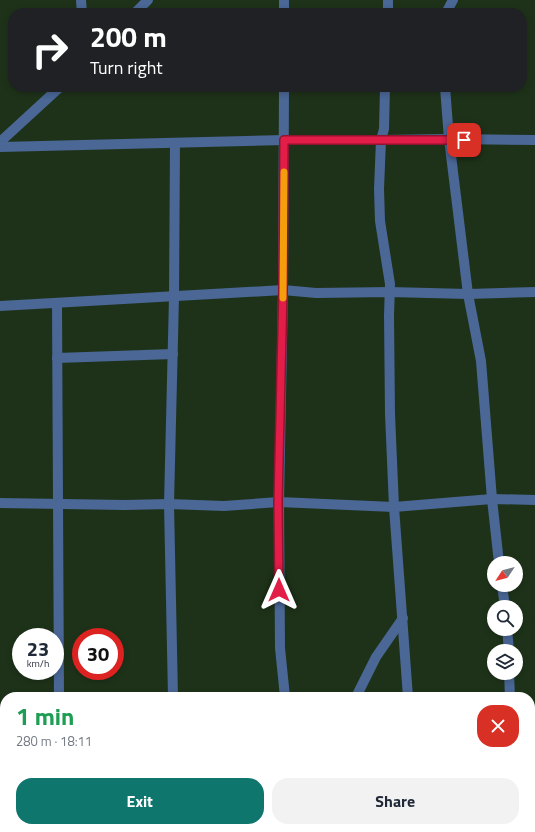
<!DOCTYPE html>
<meta charset="utf-8">
<style>
:root{--surface:#fff;--page:#f2f2f3;--text:#1f2937;--muted:#747a83;--accent:#0f766e}
body{margin:0;font-family:"Titillium Web",sans-serif;background:var(--page);color:var(--text);height:100vh;display:flex;flex-direction:column;font-size:15px;white-space:nowrap}
*{box-sizing:border-box;margin:0}
p{font-size:13px;color:var(--muted)}
.icon{flex:none;width:22px;height:22px;fill:none;stroke:currentColor;stroke-width:2;stroke-linecap:round;stroke-linejoin:round}
.map{position:relative;flex:1;overflow:hidden}
.drawer{position:absolute;left:0px;top:692px;width:535px;height:140px;display:flex;flex-direction:column;background:var(--surface);border-radius:16px 16px 0 0;box-shadow:0 2px 6px #0003}
.drawer>*{flex:none}
.banner{position:absolute;left:8px;top:8px;width:519px;height:84px;border-radius:16px;box-shadow:0 2px 6px #0003;background:#202124;color:#fff;overflow:hidden}
.needle{width:26px;rotate:234deg}
.fabs{position:absolute;left:487px;top:556px;display:grid;gap:8px}
.fabs a{display:grid;place-items:center;width:36px;height:36px;border-radius:50%;background:var(--surface);box-shadow:0 2px 6px #0003;font-size:20px}
.speed{position:absolute;left:12px;top:628px;display:flex;gap:8px;font-size:20px;font-weight:700;text-align:center}
.speed>*{display:grid;place-content:center;width:52px;height:52px;border-radius:50%;background:var(--surface);box-shadow:0 2px 6px #0003;line-height:1}
.speed small{font-size:10px;font-weight:400}
.speed .limit{border:6px solid #d22;background:#fff;color:#111}
.pin{position:absolute;display:grid;place-items:center;width:34px;height:34px;color:#fff;margin:-17px;border-radius:8px;box-shadow:0 2px 6px #0006}
.me{position:absolute;width:44px;margin:-22px;rotate:0deg;stroke-linejoin:round;filter:drop-shadow(0 0 3px #0008)}
.turn{display:flex;align-items:center;gap:14px;height:84px;padding:0 16px;font-size:18px}
.turn .icon{width:52px;height:52px;stroke-width:2.5}
.turn b{display:block;font-size:28px;line-height:34px}
.round{display:grid;place-items:center;flex:none;width:42px;height:42px;border-radius:16px;background:var(--page)}
.summary{display:flex;align-items:center;justify-content:space-between;height:68px;padding:0 16px}
h1{font-size:24px;font-weight:700;line-height:30px;color:#1e9e55}
.primary-button{display:flex;gap:8px;margin-top:auto;padding:8px 16px}
.primary-button a{flex:1;height:46px;border-radius:16px;background:var(--accent);color:#fff;font-size:16px;font-weight:700;line-height:46px;text-align:center}
.primary-button a+a{background:var(--page);color:var(--text)}
.map>svg:first-child{display:block}
</style>
<div class="map">
<svg width="535" height="832" viewBox="0 0 535 832">
<rect width="100%" height="100%" fill="#1e3219"/>
<g fill="none" stroke-linecap="round" stroke-linejoin="round">
<g stroke="#4a6796" stroke-width="10">
<path d="M81 0 82 13"/>
<path d="M284 0V13"/>
<path d="M135 13 148 0"/>
<path d="M388 13V0"/>
<path d="M446 13 453 0"/>
<path d="M284 87 283 290 279 502 280 648 285 697"/>
<path d="M385 87 384 129 381 140 379 189 380 221 390 284 389 316 390 414 394 507 408 697"/>
<path d="M445 87 449 139 468 294 481 361 492 499 499 563"/>
<path d="M0 142 60 87"/>
<path d="M0 147 284 140H381L449 139 535 140"/>
<path d="M57 303 59 697"/>
<path d="M0 306 283 290 316 293 390 292 468 294 535 292"/>
<path d="M57 358 173 354"/>
<path d="M0 503 125 505 169 504 224 506 279 502 394 507 492 499 535 500"/>
<path d="M502 585 505 607"/>
<path d="M507 629 509 651"/>
<path d="M509 673 510 697"/>
<path d="M173 697 169 504 174 297 175 143"/>
<path d="M356 697 376 657 403 618"/>
<path d="M530 710H535"/>
<path d="M0 719H5"/>
<path d="M173 827V832"/>
<path d="M422 827 423 832"/>
<path d="M522 827 523 832"/>
<path d="M331 832 332 827"/>
</g>
</g>
<g fill="none" stroke-linecap="round" stroke-linejoin="round">
<defs>
<path id="route" d="M279 590 278 502 283 290 284 140H464"/>
</defs>
<use href="#route" stroke="#92132f" stroke-width="10"/>
<use href="#route" stroke="#e11d48" stroke-width="7"/>
<path stroke="#f59e0b" stroke-width="7" d="M283 298 284 172"/>
</g>
</svg>
<div class="fabs">
<a><svg class="needle" viewBox="-14 -14 28 28"><path d="M0-13l5 13h-10z" fill="#e53935"/><path d="M0 13l5-13h-10z" fill="#747a83"/></svg></a>
<a><svg class="icon" aria-label="search" viewBox="0 0 24 24"><circle cx="10" cy="10" r="6"/><path d="M15 15l6 6"/></svg></a>
<a><svg class="icon" aria-label="layers" viewBox="0 0 24 24"><path d="M12 4l9 5-9 5-9-5zM3 14l9 5 9-5"/></svg></a>
</div>
<div class="speed"><div>23<small>km/h</small></div><div class="limit">30</div></div>
<div class="pin" style="left:464px;top:140px;background:#d93025"><svg class="icon" aria-label="arrive" viewBox="0 0 24 24"><path d="M6 21V4h12l-3 4 3 4H6"/></svg></div>
<svg class="me" style="left:279px;top:590px" viewBox="-20 -20 40 40"><path d="M0-17L14 15 0 8-14 15z" fill="#e11d48" stroke="#fff" stroke-width="4"/></svg>
<div class="banner">
<div class="turn"><svg class="icon" aria-label="right" viewBox="0 0 24 24"><path d="M7 20v-9h11M14 6l5 5-5 5"/></svg><div><b>200 m</b>Turn right</div></div>
</div>
<section class="drawer">
<div class="summary"><div><h1>1 min</h1><p>280 m · 18:11</p></div><a class="round" style="background:#d93025;color:#fff"><svg class="icon" aria-label="close" viewBox="0 0 24 24"><path d="M6 6l12 12M18 6L6 18"/></svg></a></div>
<div class="primary-button"><a>Exit</a><a>Share</a></div>
</section>
</div>
